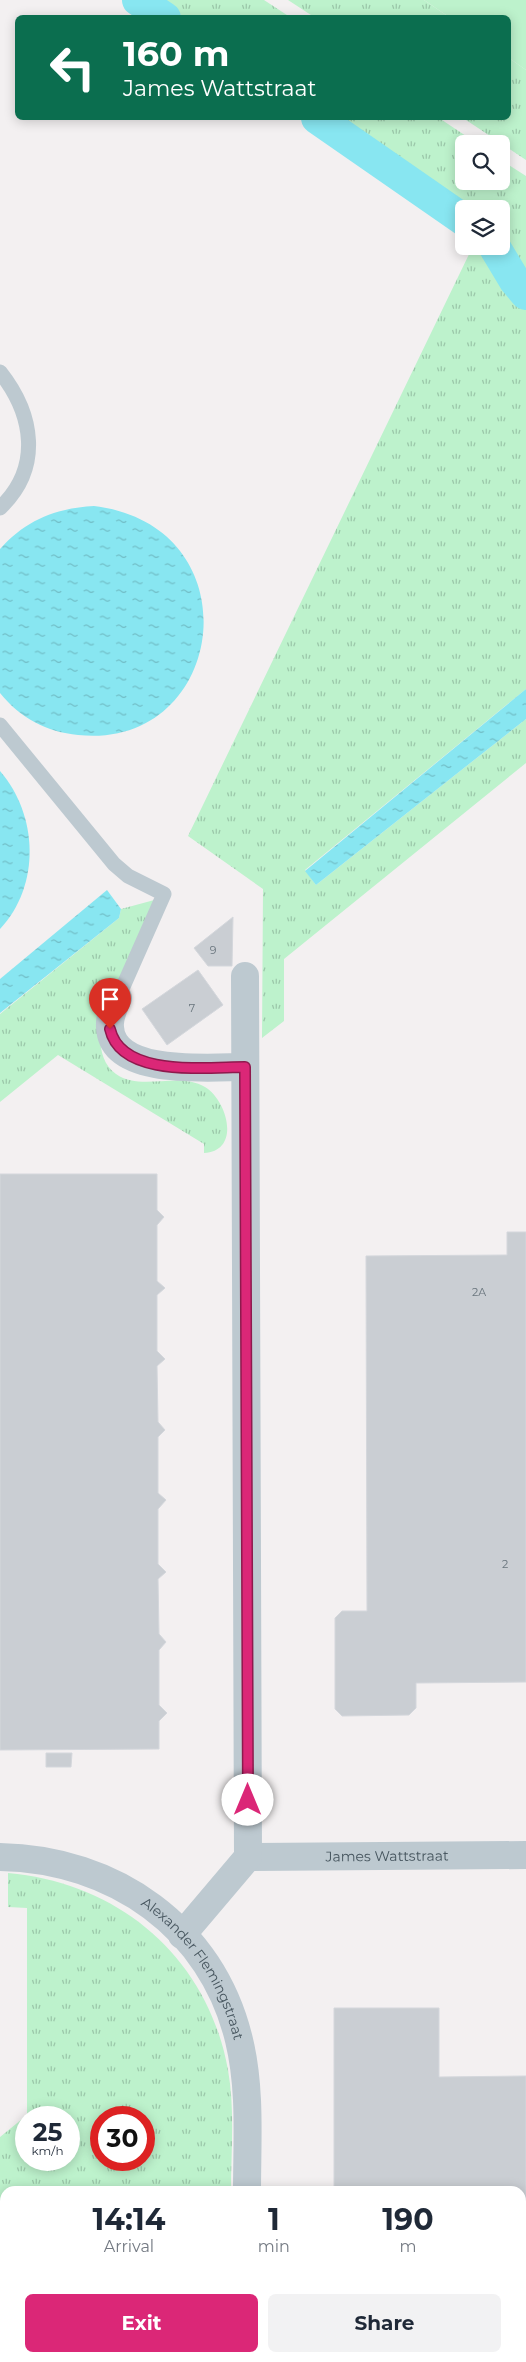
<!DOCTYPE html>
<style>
:root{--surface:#fff;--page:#f2f2f3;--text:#1f2937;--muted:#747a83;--accent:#db2777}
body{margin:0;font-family:Montserrat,sans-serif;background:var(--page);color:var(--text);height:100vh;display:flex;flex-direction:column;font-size:19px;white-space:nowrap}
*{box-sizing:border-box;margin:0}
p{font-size:16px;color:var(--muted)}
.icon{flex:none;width:28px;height:28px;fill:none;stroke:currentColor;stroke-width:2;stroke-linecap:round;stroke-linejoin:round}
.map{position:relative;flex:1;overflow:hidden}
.panel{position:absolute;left:0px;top:2186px;width:526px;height:176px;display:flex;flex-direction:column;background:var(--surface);border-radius:15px 15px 0 0;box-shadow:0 2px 12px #0003}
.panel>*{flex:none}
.banner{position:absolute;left:15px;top:15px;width:496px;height:105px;border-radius:8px;box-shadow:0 2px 12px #0003;background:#0b6e4f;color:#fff;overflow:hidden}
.buttons{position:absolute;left:455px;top:135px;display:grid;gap:10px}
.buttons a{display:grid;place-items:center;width:55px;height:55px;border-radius:8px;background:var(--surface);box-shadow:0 2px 12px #0003;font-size:25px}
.speed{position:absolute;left:15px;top:2106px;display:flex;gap:10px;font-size:25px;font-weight:700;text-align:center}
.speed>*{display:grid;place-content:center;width:65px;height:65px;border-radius:50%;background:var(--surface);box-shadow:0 2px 12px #0003;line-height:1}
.speed small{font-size:12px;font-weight:400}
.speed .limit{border:8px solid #d22;background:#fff;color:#111}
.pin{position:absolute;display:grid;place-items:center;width:42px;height:42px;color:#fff;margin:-51px -21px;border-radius:50% 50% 50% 0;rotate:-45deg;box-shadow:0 0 5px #0007}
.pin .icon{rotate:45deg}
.me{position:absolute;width:55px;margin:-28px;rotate:0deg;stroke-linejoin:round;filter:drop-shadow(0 0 4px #0008)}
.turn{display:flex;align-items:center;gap:18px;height:105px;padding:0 25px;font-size:22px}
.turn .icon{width:65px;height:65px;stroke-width:2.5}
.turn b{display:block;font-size:35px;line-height:42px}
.eta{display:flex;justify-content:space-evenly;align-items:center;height:85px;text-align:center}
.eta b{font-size:30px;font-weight:700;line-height:35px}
.primary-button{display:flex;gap:10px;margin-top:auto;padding:10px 25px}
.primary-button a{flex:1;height:58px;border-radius:8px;background:var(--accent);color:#fff;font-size:20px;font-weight:700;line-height:58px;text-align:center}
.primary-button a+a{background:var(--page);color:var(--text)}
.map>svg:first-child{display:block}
</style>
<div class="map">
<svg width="526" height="2362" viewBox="0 0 526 2362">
<defs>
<pattern id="grass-tufts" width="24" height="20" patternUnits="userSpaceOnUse" patternTransform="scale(1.25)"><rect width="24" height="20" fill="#bdf2cc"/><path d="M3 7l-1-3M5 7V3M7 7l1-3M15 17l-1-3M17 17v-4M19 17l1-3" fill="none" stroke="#9bc7a9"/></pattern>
<pattern id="water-ripples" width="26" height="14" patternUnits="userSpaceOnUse" patternTransform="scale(1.25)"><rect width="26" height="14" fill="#88e6f1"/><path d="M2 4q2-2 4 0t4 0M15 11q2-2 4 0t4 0" fill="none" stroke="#71bdc6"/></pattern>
</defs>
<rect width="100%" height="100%" fill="#f3f0f1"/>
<g fill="url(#grass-tufts)" fill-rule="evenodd">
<path d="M158 0H264L290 17H184Z"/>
<path d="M288 0H424L449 17H314Z"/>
<path d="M509 58 526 70V160L463 118H509Z"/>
<path d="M331 118H439L478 144H464V181H501V160L526 176V281L501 241V209H464V212Z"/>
<path d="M473 246H480L504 287 526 307V689L305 870 316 885 526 719V763L284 959V1021L262 1038 263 889 188 836Z"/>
<path d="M158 899 102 1018C99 1037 98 1061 116 1074 142 1092 178 1071 205 1087 228 1101 241 1151 204 1153V1144L58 1055 0 1102V1014L119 918 121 909Z"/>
<path d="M8 1873C120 1883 208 1958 228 2070 235 2109 231 2152 231 2191H5V2342L0 2335V2137L27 2115V1908L8 1907ZM26 2118H69V2160H26ZM101 2118H144V2160H101Z"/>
<path d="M18 2358H135L138 2362H16L19 2359Z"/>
<path d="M147 2358H222L219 2362H145L144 2360Z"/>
</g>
<path fill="#bdf2cc" d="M424 0H526V70L509 58V18L449 17Z"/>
<g fill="url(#water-ripples)">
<path d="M94 506C257 526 227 751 78 735 47 732 20 718 0 693V549C26 520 56 508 94 506Z"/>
<path d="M526 689V719L316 885 305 871Z"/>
<path d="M0 771C38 815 41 885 0 929Z"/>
<path d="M107 890 121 909 119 918 0 1013V979Z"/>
</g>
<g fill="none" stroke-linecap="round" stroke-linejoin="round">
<g stroke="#88e6f1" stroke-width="32">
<path d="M138 0 165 18"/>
<path d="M317 118 464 220"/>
<path d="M494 246 515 281 526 294"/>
</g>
</g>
<g fill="#caced3" stroke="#d4d7dc">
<path d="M233 917 232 966H208L194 948Z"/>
<path d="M198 970 223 1005 167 1045 142 1009Z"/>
<path d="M0 1174H157V1210L164 1217 157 1225V1281L165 1288 157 1295V1351L165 1359 157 1366 158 1422 165 1430 158 1437V1493L166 1500 158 1509V1564L166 1572 158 1579 159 1634 166 1642 159 1650V1705L167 1713 159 1721V1749L0 1750Z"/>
<path d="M507 1232H526V1682L416 1683V1708L409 1715 342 1716 335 1709V1618L342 1611H367L366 1256 507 1255Z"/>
<path d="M46 1753H72L71 1767H46Z"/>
<path d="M334 2008H439V2077L526 2076V2362H335V2358H521V2191H334Z"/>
</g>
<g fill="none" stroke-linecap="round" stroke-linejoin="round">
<g stroke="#bdc9d0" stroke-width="15">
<path d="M0 372C34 415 42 468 0 508"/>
<path d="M0 725 114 864 128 876 164 894 118 998"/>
</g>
<g stroke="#bdc9d0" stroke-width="28">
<path d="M118 998C114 1007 109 1017 110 1027 112 1077 212 1067 245 1067"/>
<path id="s1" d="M0 1857C114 1859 212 1927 239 2040 251 2089 247 2142 247 2191"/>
<path id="s2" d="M248 1857 526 1855"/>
<path d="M182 1935 248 1857 245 976"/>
<path d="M248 2358V2362"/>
</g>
</g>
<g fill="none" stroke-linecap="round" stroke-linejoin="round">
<defs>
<path id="route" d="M110 1029C121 1078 207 1067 245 1067L248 1800"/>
</defs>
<use href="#route" stroke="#8e194d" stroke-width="12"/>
<use href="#route" stroke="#db2777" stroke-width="9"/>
</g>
<g text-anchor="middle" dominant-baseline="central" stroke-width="4" stroke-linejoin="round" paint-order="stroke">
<g font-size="11" fill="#68747c">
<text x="213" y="950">9</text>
<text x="192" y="1008">7</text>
<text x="479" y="1292">2A</text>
<text x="505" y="1564">2</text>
</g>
<g font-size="14" fill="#47565f" stroke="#fff">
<text stroke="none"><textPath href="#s2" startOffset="139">James Wattstraat</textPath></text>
<text stroke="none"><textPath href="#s1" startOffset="238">Alexander Flemingstraat</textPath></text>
</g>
</g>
</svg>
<div class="buttons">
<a><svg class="icon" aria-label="search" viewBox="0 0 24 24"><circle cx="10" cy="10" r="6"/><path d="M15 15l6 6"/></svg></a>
<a><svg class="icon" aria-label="layers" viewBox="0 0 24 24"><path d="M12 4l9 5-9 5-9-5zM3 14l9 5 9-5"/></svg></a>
</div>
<div class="speed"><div>25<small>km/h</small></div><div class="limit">30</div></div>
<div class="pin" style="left:110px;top:1029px;background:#d93025"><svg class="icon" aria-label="arrive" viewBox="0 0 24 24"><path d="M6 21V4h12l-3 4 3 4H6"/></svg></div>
<svg class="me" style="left:248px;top:1800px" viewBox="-20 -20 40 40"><circle r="19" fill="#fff"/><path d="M0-13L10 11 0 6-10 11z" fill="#db2777"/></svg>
<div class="banner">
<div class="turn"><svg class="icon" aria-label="left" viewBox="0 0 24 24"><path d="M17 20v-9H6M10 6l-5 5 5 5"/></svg><div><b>160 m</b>James Wattstraat</div></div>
</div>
<section class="panel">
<div class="eta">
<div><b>14:14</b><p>Arrival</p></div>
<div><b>1</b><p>min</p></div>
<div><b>190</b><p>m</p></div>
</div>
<div class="primary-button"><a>Exit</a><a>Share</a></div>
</section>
</div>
